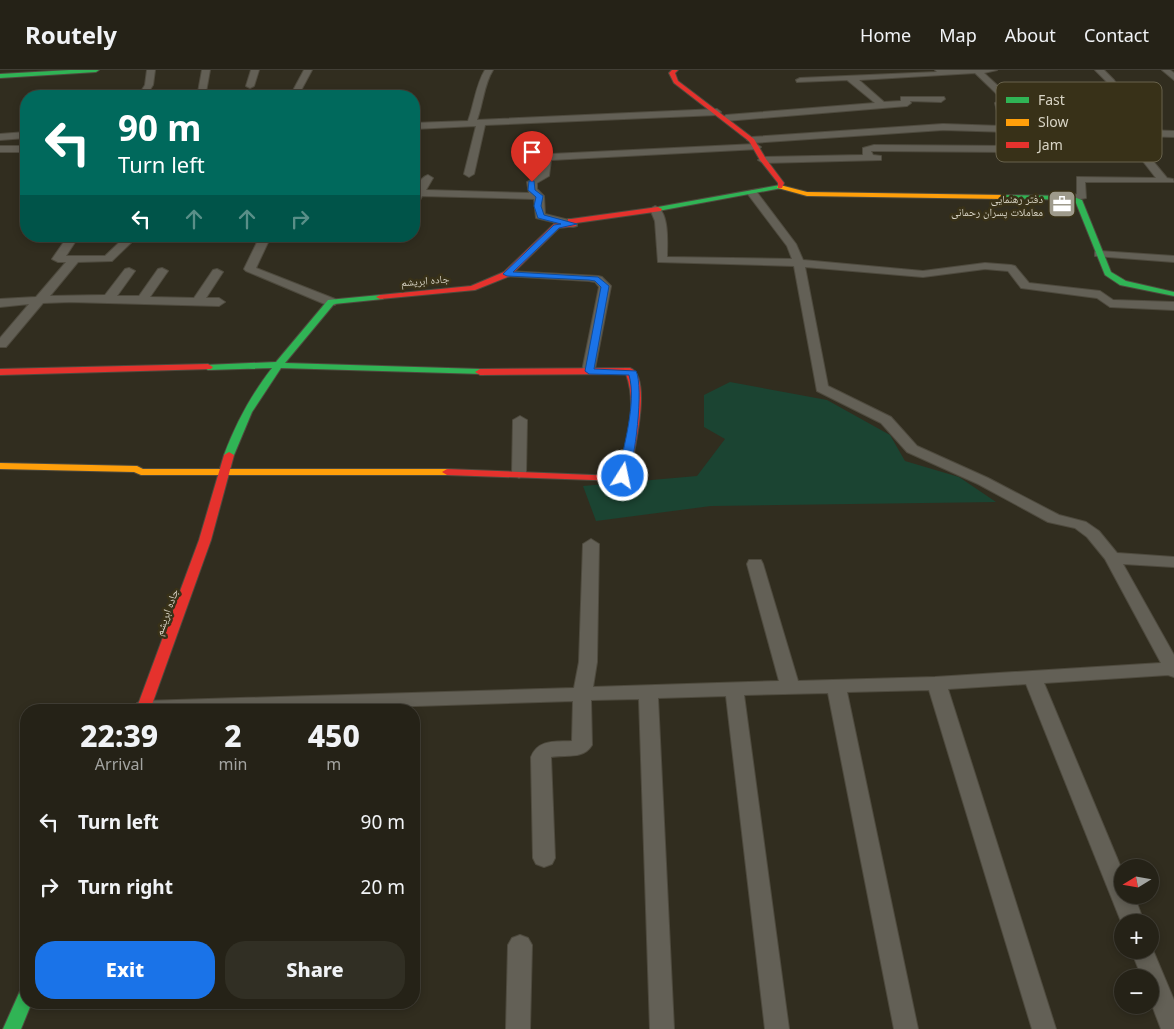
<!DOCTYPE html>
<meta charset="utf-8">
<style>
:root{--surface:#252217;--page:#312f24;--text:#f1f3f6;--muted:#a3a4a1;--line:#423f36;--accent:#1a73e8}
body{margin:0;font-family:"Noto Sans","Noto Naskh Arabic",sans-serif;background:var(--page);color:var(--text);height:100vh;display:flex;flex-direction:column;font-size:19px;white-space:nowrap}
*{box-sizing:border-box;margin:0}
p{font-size:16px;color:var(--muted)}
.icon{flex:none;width:28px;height:28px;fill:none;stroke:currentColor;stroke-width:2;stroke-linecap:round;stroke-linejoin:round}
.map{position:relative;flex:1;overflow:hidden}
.side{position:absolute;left:20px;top:634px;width:400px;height:305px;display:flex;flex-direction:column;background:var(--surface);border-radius:20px;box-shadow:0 2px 8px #0003,0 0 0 1px var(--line)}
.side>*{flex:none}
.top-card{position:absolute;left:20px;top:20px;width:400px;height:152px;border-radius:20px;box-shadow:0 2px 8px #0003,0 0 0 1px var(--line);background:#00695c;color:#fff;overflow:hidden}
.needle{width:32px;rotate:259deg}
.controls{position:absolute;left:1114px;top:789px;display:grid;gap:10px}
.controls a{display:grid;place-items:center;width:45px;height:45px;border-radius:50%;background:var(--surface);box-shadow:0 2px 8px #0003,0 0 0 1px var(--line);font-size:25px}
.pin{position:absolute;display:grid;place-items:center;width:42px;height:42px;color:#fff;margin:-51px -21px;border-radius:50% 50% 50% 0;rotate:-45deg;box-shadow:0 0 5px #0007}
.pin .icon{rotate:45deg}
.me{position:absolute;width:55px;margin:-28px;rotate:10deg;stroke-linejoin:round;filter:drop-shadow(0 0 4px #0008)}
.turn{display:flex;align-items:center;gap:18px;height:105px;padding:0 15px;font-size:22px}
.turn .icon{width:65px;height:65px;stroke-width:2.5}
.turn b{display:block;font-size:35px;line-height:42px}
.lanes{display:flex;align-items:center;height:48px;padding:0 15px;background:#0003;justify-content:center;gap:25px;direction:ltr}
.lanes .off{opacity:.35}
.eta{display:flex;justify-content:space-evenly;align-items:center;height:85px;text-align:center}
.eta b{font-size:30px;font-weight:800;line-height:35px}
.action{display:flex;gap:10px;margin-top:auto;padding:10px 15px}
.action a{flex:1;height:58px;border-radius:20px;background:var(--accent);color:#fff;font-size:20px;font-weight:800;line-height:58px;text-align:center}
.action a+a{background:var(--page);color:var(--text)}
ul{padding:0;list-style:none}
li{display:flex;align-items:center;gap:15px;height:65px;padding:0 15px}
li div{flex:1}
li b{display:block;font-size:19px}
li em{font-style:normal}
header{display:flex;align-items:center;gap:30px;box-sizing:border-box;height:70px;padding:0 25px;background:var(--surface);border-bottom:1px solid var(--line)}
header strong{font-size:24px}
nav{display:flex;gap:28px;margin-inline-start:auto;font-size:18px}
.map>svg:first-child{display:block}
</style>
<header>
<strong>Routely</strong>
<nav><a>Home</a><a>Map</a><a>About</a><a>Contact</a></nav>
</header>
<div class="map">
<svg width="1174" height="959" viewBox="0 0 1174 959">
<rect width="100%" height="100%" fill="#312d1f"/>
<path fill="#1b4432" d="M730 312 827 330 890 365 905 391 959 407 996 432 711 436 596 451 583 416 697 406 725 369 704 357V325Z"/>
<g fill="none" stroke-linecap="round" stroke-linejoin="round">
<defs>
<g id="street">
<path d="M147 0H155L153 15 146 26H138L145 15Z"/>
<path d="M202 0H210L206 22 202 24 198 22Z"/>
<path d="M251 0H259L254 16 250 18 246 16Z"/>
<path d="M304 0H312L298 26H290Z"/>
<path d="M485 0H493C484 14 483 34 477 50L717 39 721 42 717 45 485 55 474 104 469 107 464 104 476 56 414 59V53L468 51C474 35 476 14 485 0Z"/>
<path d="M935 0H997L984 3 1012 29H1116L1108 13 1095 0H1104L1114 10 1130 39 1146 60 1174 61V67L943 60 752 73 747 70 752 67 943 54 1001 56 995 33 1002 29 975 3 859 10 884 32 901 31V27H944L945 29 941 32 910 31 911 33 907 36 726 51 722 48 726 45 875 33 847 10 797 12 796 10 800 8 937 2ZM1004 35H1118L1136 60 1010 56Z"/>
<path d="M1162 0H1170L1174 3V10Z"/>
<path d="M26 62V68L0 70V64Z"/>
<path d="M756 74 761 77 759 79 551 90 549 106 537 113V119L544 126 545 144 577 152V156L573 157 536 148 534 129 422 126 419 132 414 133C414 123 417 109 428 105L433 108 426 120 529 123 527 112 539 105 542 88 551 84Z"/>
<path d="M874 75 1011 76 1026 79 1145 84 1148 85 1167 108 1173 109 1174 112H1085L1086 128 1071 131 1066 128 1077 124V107L1156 108 1142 90 1026 85 1011 82 874 81H871L873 85 881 86V90L763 93 758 90 763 87 863 85V78Z"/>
<rect x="0" y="76" width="26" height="6"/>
<path d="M752 120 756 121 796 174 803 190 923 201 985 193 1011 195 1015 196 1029 213 1100 221 1113 230 1174 232V240L1110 237 1097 228 1021 218 1008 201 985 199 923 207 805 197 828 316 891 347 917 376 988 408 1059 445 1086 452 1099 461 1117 483 1174 487V497L1123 494 1174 585V607L1168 605 1044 613 1122 800V825H1134L1144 852 1122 854 1026 614 948 619 1056 959H1032L929 620 847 622 918 959H894L828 623 744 625 789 959H765L726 626 658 628 674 959H650L639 629 591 630 592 675C583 690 566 684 551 687L555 788 552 794 544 797 536 794 533 788 531 687C538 669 555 672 572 671L573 631 290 640H136L134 638 137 633 144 631 574 618 579 592 583 474 591 469 599 474 597 592 593 617 779 611 747 494 749 490H761L763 494 798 611 935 607 1161 593 1105 489 1087 467 1075 458 1048 452 978 414 907 382 881 353 817 321 794 196 658 192 655 151 650 139 655 136C670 141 667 174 667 187L792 189 787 176 747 123Z"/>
<path d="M68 166H79L66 186H105L126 166H138L112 191 78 192 50 226 105 225 125 199 129 198 135 201 117 226H139L158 199 162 198 168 201 150 227 194 228 213 200 217 199 223 202 206 228H219L225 232 219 236 70 232 43 233 6 277H0V268L29 234 0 237V229L36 227 66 192H58L52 189Z"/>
<path d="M260 166H271L256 198 335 229 337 232 335 235H327L246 201 244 199Z"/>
<path d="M1099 181 1174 186V192L1095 186V182Z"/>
<path d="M507 201 598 206 602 207 611 216 594 304H584L582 301 599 217 595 212 589 211 503 206 501 204Z"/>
<path d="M520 346 527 350 526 404 519 408 512 404 513 350Z"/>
<path d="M520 865 528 868 532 875 530 959H506L508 875 512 868Z"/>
<path d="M1150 873 1174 930V959H1161L1150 930V908H1142L1131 880H1150Z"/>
</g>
<g id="fast">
<path d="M70 0H99L96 2 0 8V4Z"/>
<path d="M780 115 783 117 782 118 658 141 654 139 658 137Z"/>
<path d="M1003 125 1071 126 1082 130 1111 202 1126 211 1174 222V226L1120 215 1105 205 1076 133 1070 130 1001 128 999 127Z"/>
<path d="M380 225H383V229L334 234 285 293 480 299 485 302 483 304 281 298 252 342 234 385 229 388 225 387 224 385C236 353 251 325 272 298L208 300 203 297 205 295 276 292 328 230Z"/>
<path d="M26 919V932H32L21 959H3L20 921Z"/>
</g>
<g id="slow">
<path d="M780 115 807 122 1003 125 1007 127 1003 129 807 126 778 118 777 117Z"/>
<path d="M0 393 137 396 143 399H447L452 402 447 405H141L134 402 0 399Z"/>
</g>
<g id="jam">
<path d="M672 0H678L675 3 678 11 754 69 766 89 784 113 782 118H778V113L760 90 749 71 674 13 669 3Z"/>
<path d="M658 137 662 139 661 141 576 153V156L559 158 510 206 475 220 380 229 376 227 380 225 471 216 504 202 554 154 568 152V149H571Z"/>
<path d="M208 294 213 297 211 299 0 305V299Z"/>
<path d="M630 298C651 306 636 371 633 388 631 393 631 402 628 407 627 409 624 410 622 411L447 405 442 402 447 399 616 406 618 404C626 372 638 337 626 304L480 305 475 302 480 299Z"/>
<path d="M229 382 234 385 211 470 150 640H136L199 470 224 385Z"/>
</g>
</defs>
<use href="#street" stroke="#4e4a3e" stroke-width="2"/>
<use href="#fast" stroke="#4e4a3e" stroke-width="2"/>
<use href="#slow" stroke="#4e4a3e" stroke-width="2"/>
<use href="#jam" stroke="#4e4a3e" stroke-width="2"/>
<use href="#street" fill="#636056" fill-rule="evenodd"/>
<use href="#fast" fill="#30b455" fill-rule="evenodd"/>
<use href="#slow" fill="#ff9f0a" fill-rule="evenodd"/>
<use href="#jam" fill="#e5322d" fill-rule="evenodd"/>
</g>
<path fill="#1a73e8" stroke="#114b97" d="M529 111H534L535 120 543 126 541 136 544 145 577 154 559 158 513 202 598 207 609 216 594 299 636 301C644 317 635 392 627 408H620L618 406C623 378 637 332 629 305L589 304 585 301 601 217 595 211 589 210 507 206 503 204 554 155 561 154 538 148 534 136 536 127 528 120Z"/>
<defs>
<symbol id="office-square" viewBox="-11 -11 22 22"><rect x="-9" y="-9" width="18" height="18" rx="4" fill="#9e9a8b" stroke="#383118"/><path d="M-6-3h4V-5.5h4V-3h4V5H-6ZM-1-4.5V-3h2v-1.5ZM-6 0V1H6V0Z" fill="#fff"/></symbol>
</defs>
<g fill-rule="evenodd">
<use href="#office-square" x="1046" y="118" width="32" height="32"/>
</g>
<g text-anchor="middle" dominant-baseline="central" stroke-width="5" stroke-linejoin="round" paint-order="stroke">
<g font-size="11" fill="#d8d4c5" stroke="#383118" text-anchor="end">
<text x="1043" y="128">دفتر رهنمایی<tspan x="1043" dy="13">معاملات پسران رحمانی</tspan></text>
</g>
<g font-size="11" fill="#d8d4c5" stroke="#383118">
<text transform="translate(425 210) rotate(-5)">جاده ابریشم</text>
<text transform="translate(166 542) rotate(-70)">جاده ابریشم</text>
</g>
</g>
<rect x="996" y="12" width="166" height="80" rx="8" fill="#383118" stroke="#68624c" stroke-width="1"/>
<rect x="1006" y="27" width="23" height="6" fill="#30b455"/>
<rect x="1006" y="49" width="23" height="7" fill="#ff9f0a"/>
<rect x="1006" y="72" width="23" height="6" fill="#e5322d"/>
<g font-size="14" fill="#d8d4c5">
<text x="1038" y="35">Fast</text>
<text x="1038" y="57">Slow</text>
<text x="1038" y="80">Jam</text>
</g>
</svg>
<div class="controls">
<a><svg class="needle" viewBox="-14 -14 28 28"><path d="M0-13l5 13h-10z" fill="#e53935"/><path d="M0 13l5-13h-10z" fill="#a3a4a1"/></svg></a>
<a>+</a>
<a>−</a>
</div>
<div class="pin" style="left:532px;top:112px;background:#d93025"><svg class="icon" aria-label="arrive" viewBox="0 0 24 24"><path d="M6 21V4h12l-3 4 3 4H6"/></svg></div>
<svg class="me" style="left:623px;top:406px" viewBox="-20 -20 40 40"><circle r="17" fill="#1a73e8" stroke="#fff" stroke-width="3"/><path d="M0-11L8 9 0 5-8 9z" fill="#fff"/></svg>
<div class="top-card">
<div class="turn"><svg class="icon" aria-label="left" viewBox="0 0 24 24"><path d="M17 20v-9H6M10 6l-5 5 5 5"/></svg><div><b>90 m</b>Turn left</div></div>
<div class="lanes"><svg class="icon" aria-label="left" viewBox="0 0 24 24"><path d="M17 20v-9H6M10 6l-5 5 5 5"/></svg><svg class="icon off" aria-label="ahead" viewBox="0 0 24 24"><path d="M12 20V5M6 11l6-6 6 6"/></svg><svg class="icon off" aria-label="ahead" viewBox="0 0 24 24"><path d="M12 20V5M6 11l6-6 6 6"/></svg><svg class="icon off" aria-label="right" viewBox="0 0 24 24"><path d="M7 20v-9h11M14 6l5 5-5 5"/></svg></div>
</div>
<section class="side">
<div class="eta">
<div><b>22:39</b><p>Arrival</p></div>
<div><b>2</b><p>min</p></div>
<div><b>450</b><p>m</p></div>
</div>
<ul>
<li><svg class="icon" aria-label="left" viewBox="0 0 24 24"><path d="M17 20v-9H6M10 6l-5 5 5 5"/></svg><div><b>Turn left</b></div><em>90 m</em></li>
<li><svg class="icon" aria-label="right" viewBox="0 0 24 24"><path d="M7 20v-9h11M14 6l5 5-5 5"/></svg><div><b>Turn right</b></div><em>20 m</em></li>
</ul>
<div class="action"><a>Exit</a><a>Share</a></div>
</section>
</div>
